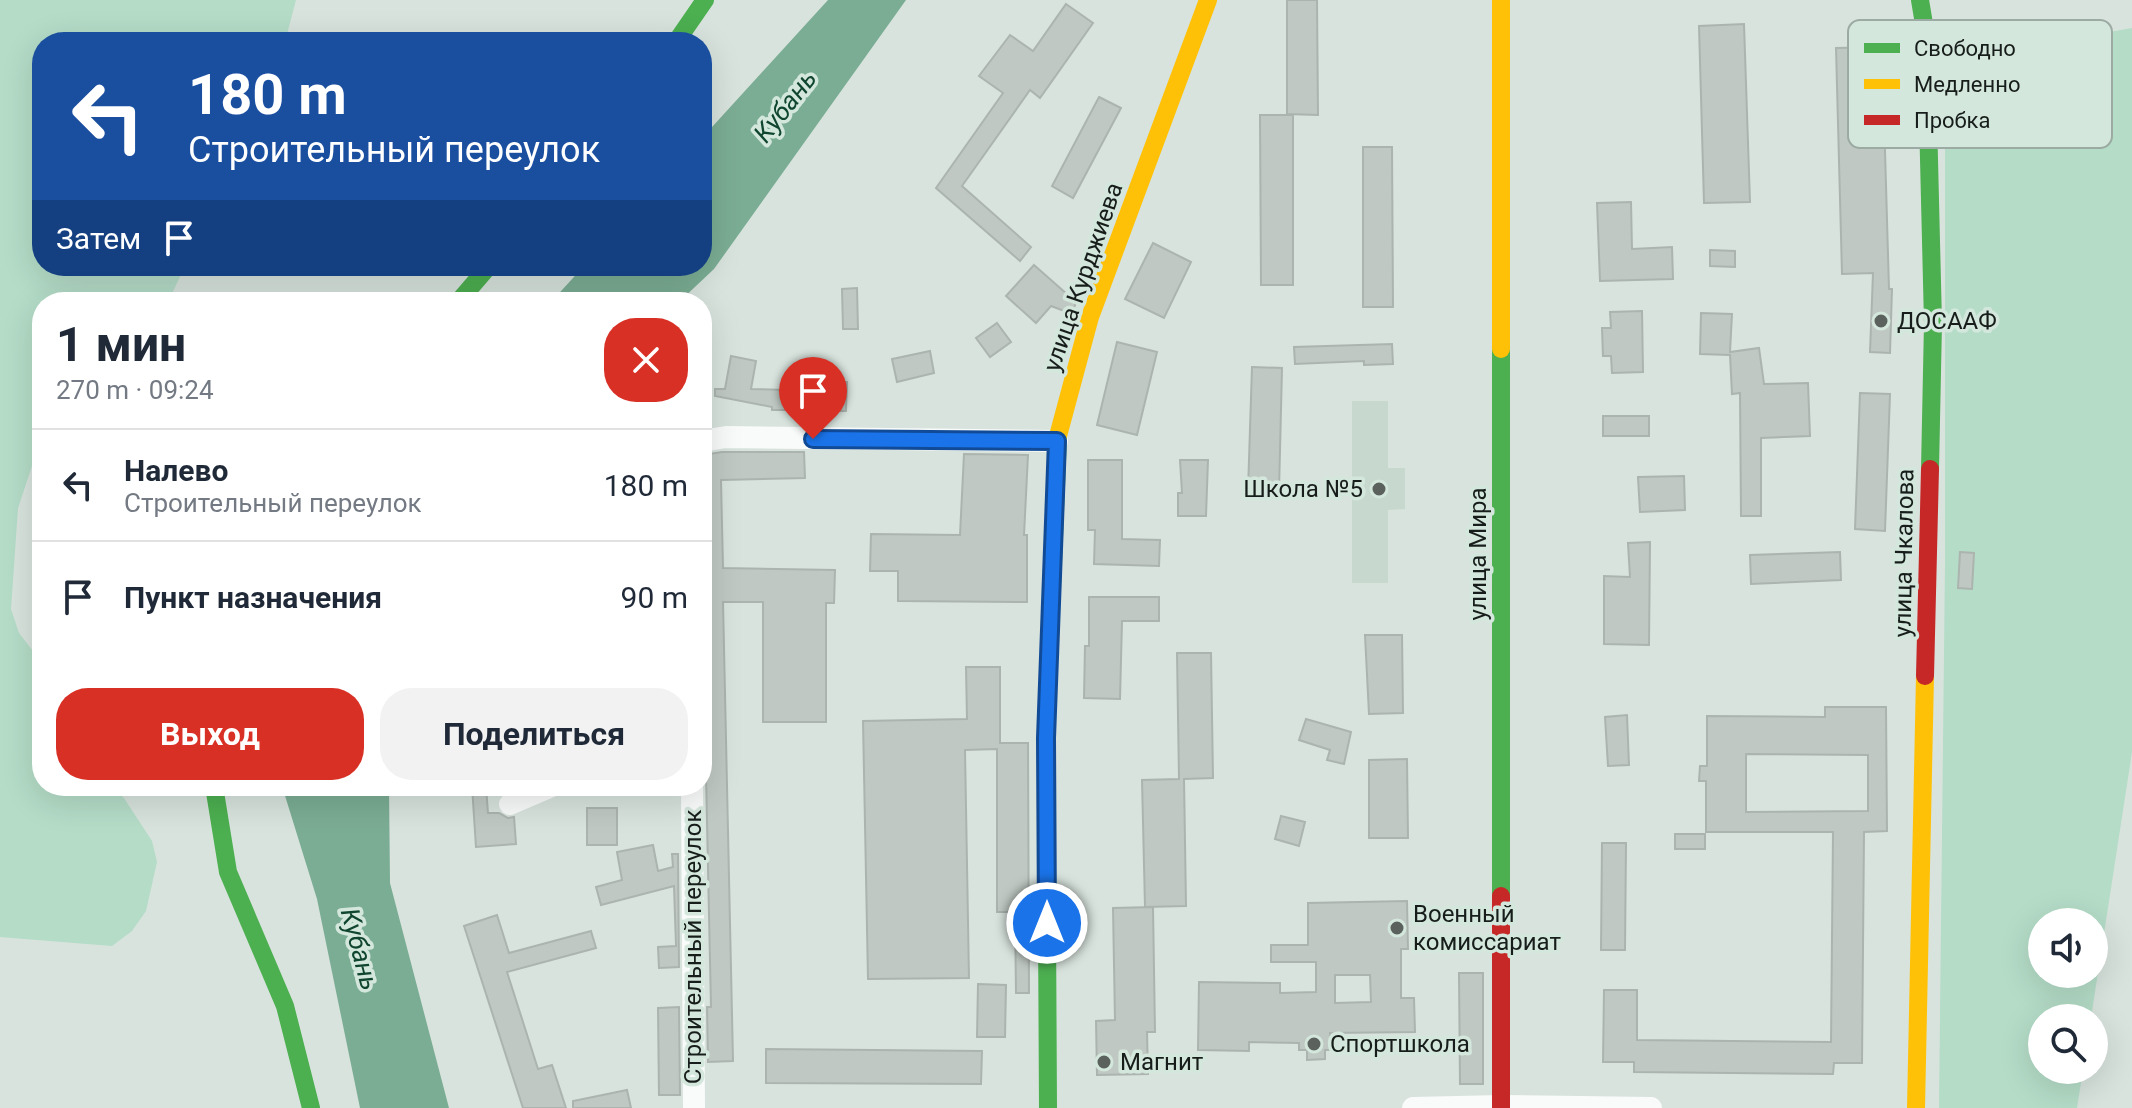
<!DOCTYPE html>
<html lang="ru">
<meta charset="utf-8">
<style>
:root{--surface:#fff;--page:#f2f2f3;--text:#1f2937;--muted:#747a83;--line:#e0e1e3;--accent:#d93025}
body{margin:0;font-family:Roboto,sans-serif;background:var(--page);color:var(--text);height:100vh;display:flex;flex-direction:column;font-size:30px;white-space:nowrap}
*{box-sizing:border-box;margin:0}
p{font-size:26px;color:var(--muted)}
.icon{flex:none;width:44px;height:44px;fill:none;stroke:currentColor;stroke-width:2;stroke-linecap:round;stroke-linejoin:round}
.map{position:relative;flex:1;overflow:hidden}
.drawer{position:absolute;left:32px;top:292px;width:680px;height:504px;display:flex;flex-direction:column;background:var(--surface);border-radius:32px;box-shadow:0 8px 32px #0002}
.drawer>*{flex:none}
.banner{position:absolute;left:32px;top:32px;width:680px;height:244px;border-radius:32px;box-shadow:0 8px 32px #0002;background:#1a4fa0;color:#fff;overflow:hidden}
.controls{position:absolute;left:2028px;top:908px;display:grid;gap:16px}
.controls a{display:grid;place-items:center;width:80px;height:80px;border-radius:50%;background:var(--surface);box-shadow:0 8px 32px #0002;font-size:40px}
.pin{position:absolute;display:grid;place-items:center;width:68px;height:68px;color:#fff;margin:-82px -34px;border-radius:50% 50% 50% 0;rotate:-45deg;box-shadow:0 0 8px #0007}
.pin .icon{rotate:45deg}
.me{position:absolute;width:88px;margin:-44px;rotate:0deg;stroke-linejoin:round;filter:drop-shadow(0 0 6px #0008)}
.turn{display:flex;align-items:center;gap:28px;height:168px;padding:0 24px;font-size:36px}
.turn .icon{width:104px;height:104px;stroke-width:2.5}
.turn b{display:block;font-size:56px;line-height:68px}
.then{display:flex;align-items:center;height:76px;padding:0 24px;background:#0003;gap:16px;font-size:30px}
.round{display:grid;place-items:center;flex:none;width:84px;height:84px;border-radius:32px;background:var(--page)}
.head{display:flex;align-items:center;justify-content:space-between;height:136px;padding:0 24px}
h1{font-size:48px;font-weight:700;line-height:60px}
.primary-button{display:flex;gap:16px;margin-top:auto;padding:16px 24px}
.primary-button a{flex:1;height:92px;border-radius:32px;background:var(--accent);color:#fff;font-size:32px;font-weight:700;line-height:92px;text-align:center}
.primary-button a+a{background:var(--page);color:var(--text)}
ul{padding:0;list-style:none}
li{display:flex;align-items:center;gap:24px;height:112px;padding:0 24px;border-top:2px solid var(--line)}
li div{flex:1}
li b{display:block;font-size:30px}
li em{font-style:normal}
.map>svg:first-child{display:block}
</style>
<div class="map">
<svg width="2132" height="1108" viewBox="0 0 2132 1108">
<rect width="100%" height="100%" fill="#d8e3dd"/>
<path fill="#c7d9ce" d="M1352 401H1388V468H1405V509L1388 510V583H1352Z"/>
<g fill="#b4dcc7" fill-rule="evenodd">
<path d="M0 0H296L285 42H42V266H185L168 302H42V445L33 463 18 508 11 609 19 633 33 651 42 681V786H110L124 798 152 841 157 862 146 911 132 931 112 946 0 937Z"/>
<path d="M2132 28V752L2091 1018H2042V1070H2083L2077 1108H1939L1945 564V61ZM2042 922H2094V974H2042Z"/>
</g>
<g fill="#7bad94">
<path d="M828 0H906L714 269 679 302H551L584 266H702V138Z"/>
<path d="M282 786H389L390 883 449 1108H360L317 899Z"/>
</g>
<g fill="#bfc8c3" stroke="#acb4af" stroke-width="2" fill-rule="evenodd">
<path d="M1287 0H1317L1318 115 1287 114Z"/>
<path d="M1066 4 1093 23 1040 98 1030 90 962 186 1031 247 1020 261 936 188 1003 93 979 76 1010 35 1033 51Z"/>
<path d="M1744 24 1750 202 1704 203 1699 26Z"/>
<path d="M1882 47 1889 289H1892L1890 353 1870 352 1873 273 1842 274 1836 48Z"/>
<path d="M1099 97 1121 108 1073 198 1052 186Z"/>
<path d="M1260 115H1293V285H1261Z"/>
<path d="M1363 147H1392L1393 307H1363Z"/>
<path d="M1631 202 1632 249 1672 247 1673 279 1600 281 1597 203Z"/>
<path d="M1153 243 1191 262 1164 318 1125 299Z"/>
<path d="M1710 250 1735 251V267L1710 266Z"/>
<path d="M1034 265 1076 302 1072 314 1051 306 1036 323 1006 296Z"/>
<path d="M857 288 858 329H843L842 289Z"/>
<path d="M1642 311 1643 372 1612 373 1611 356H1603L1602 328H1611L1610 312Z"/>
<path d="M1701 313 1732 314 1730 352 1759 348 1764 384 1808 383 1810 436 1761 438V516H1741L1740 393 1732 394 1730 355 1700 354Z"/>
<path d="M997 323 1011 342 990 357 976 338Z"/>
<path d="M1117 342 1157 352 1137 435 1097 425Z"/>
<path d="M1392 344 1393 364 1364 365V361L1295 364 1294 347Z"/>
<path d="M930 351 934 373 897 382 892 359Z"/>
<path d="M731 356 756 361 751 389 786 390V410H772V407L715 396V389H725Z"/>
<path d="M1252 367 1282 368 1279 492 1248 491Z"/>
<path d="M826 382H847L846 411H825Z"/>
<path d="M1860 393 1890 394 1885 531 1855 529Z"/>
<rect x="1603" y="416" width="46" height="20"/>
<path d="M722 452H804L805 478 721 480 723 568 835 570 834 603H826V722H763V602H723L733 1061 708 1062 707 1007H711L702 589V455Z"/>
<path d="M964 454 1028 455 1024 535H1027V602L898 601V571H870L871 534 960 535Z"/>
<path d="M1088 460H1122V539L1160 540 1159 566 1094 564 1095 530H1088Z"/>
<path d="M1180 460H1208L1206 516H1178V493H1182Z"/>
<path d="M1684 476 1685 510 1640 512 1638 477Z"/>
<path d="M1650 542 1649 645 1604 644V576L1630 577 1628 543Z"/>
<path d="M1840 552 1841 580 1751 584 1750 555Z"/>
<path d="M1960 552 1974 553 1972 589 1958 588Z"/>
<path d="M1089 597H1159V621H1122L1120 699 1084 698 1085 646H1089Z"/>
<path d="M1365 635H1402L1403 713 1369 714Z"/>
<path d="M1177 653H1211L1213 778 1184 779 1186 906 1145 907 1142 780 1179 779Z"/>
<path d="M966 667H1000V743H1028L1029 993H1016L1015 912H997V749L965 750 969 978 868 979 863 721 967 719Z"/>
<path d="M1825 707H1886L1887 831 1864 832 1862 1063H1834L1833 1074 1634 1072V1062H1603L1604 990H1637V1040L1831 1042 1833 832H1706V781H1699L1700 766H1707V716L1825 717ZM1746 754 1868 755V811L1746 812Z"/>
<path d="M1627 715 1629 765 1608 766 1605 717Z"/>
<path d="M1306 719 1351 732 1344 764 1327 760 1330 750 1299 740Z"/>
<path d="M1407 759 1408 838H1369V760Z"/>
<path d="M472 786H486L488 813H499L508 818 514 817 516 844 476 847Z"/>
<rect x="587" y="808" width="30" height="37"/>
<path d="M1281 816 1305 822 1299 846 1275 839Z"/>
<rect x="1675" y="834" width="30" height="15"/>
<path d="M1602 843H1626L1625 950H1601Z"/>
<path d="M653 845 658 871 673 867 672 854H678L679 967 659 968 658 947 676 946 674 886 601 905 596 887 622 880 617 852Z"/>
<path d="M1407 901 1408 949H1401V998H1414L1415 1032 1330 1033 1331 1050H1325V1059L1307 1060V1050H1299V1043L1249 1042V1051L1198 1050 1199 982 1280 983V993L1316 992V962H1271V945H1308V903ZM1335 975H1370L1371 1002 1335 1003Z"/>
<path d="M1153 907 1155 1032H1147L1148 1074 1097 1075 1096 1021 1115 1020 1113 908Z"/>
<path d="M497 915 509 953 591 931 596 948 507 972 538 1069 552 1065 566 1108H523L464 926Z"/>
<path d="M1459 973H1483V1084H1460Z"/>
<path d="M978 984 1006 985 1005 1037H977Z"/>
<path d="M679 1007 680 1095H659L658 1008Z"/>
<path d="M766 1049 982 1051 981 1084 766 1083Z"/>
<path d="M627 1090 631 1108H573V1101Z"/>
</g>
<g fill="none" stroke-linecap="round" stroke-linejoin="round">
<g stroke="#f9fbfa" stroke-width="22">
<path d="M702 441 726 437 1057 441"/>
<path d="M692 786 694 1108"/>
<path d="M510 804 552 786"/>
<path d="M1413 1108 1501 1106 1651 1108"/>
</g>
<g stroke="#4caf50" stroke-width="18">
<path d="M1920 0 1926 36 1933 323 1930 469"/>
<path d="M676 42 705 0"/>
<path d="M458 302 489 266"/>
<path d="M1501 349V896"/>
<path d="M214 786 228 872 285 1006 311 1108"/>
<path d="M1048 1108 1046 738 1058 436"/>
</g>
<g stroke="#ffc107" stroke-width="18">
<path d="M1501 0V349"/>
<path d="M1058 436 1090 317 1208 0"/>
<path d="M1916 1108 1925 676"/>
</g>
<g stroke="#c62828" stroke-width="18">
<path d="M1925 676 1930 469"/>
<path d="M1501 896V1108"/>
</g>
</g>
<g fill="none" stroke-linecap="round" stroke-linejoin="round">
<defs>
<path id="route" d="M813 439 1057 441 1046 738 1047 923"/>
</defs>
<use href="#route" stroke="#114b97" stroke-width="20"/>
<use href="#route" stroke="#1a73e8" stroke-width="14"/>
</g>
<g fill="#5b625e" stroke="#d4e7dd" stroke-width="3">
<circle cx="1881" cy="321" r="8"/>
<circle cx="1379" cy="489" r="8"/>
<circle cx="1397" cy="928" r="8"/>
<circle cx="1314" cy="1044" r="8"/>
<circle cx="1104" cy="1062" r="8"/>
</g>
<g text-anchor="middle" dominant-baseline="central" stroke-width="7" stroke-linejoin="round" paint-order="stroke">
<g font-size="24" fill="#171d1a" stroke="#d4e7dd">
<text transform="translate(1083 277) rotate(-71)">улица Курджиева</text>
<text transform="translate(1904 553) rotate(-89)">улица Чкалова</text>
<text transform="translate(1478 554) rotate(-90)">улица Мира</text>
<text transform="translate(693 947) rotate(-90)">Строительный переулок</text>
</g>
<g font-size="24" fill="#171d1a" stroke="#d4e7dd" text-anchor="start">
<text x="1897" y="321">ДОСААФ</text>
<text x="1363" y="489" text-anchor="end">Школа №5</text>
<text x="1413" y="914">Военный<tspan x="1413" dy="28">комиссариат</tspan></text>
<text x="1330" y="1044">Спортшкола</text>
<text x="1120" y="1062">Магнит</text>
</g>
<g font-size="26" font-style="italic" fill="#104630" stroke="#d4e7dd">
<text transform="translate(785 106) rotate(-52)">Кубань</text>
<text transform="translate(360 949) rotate(75)">Кубань</text>
</g>
</g>
<rect x="1848" y="20" width="264" height="128" rx="12" fill="#d4e7dd" stroke="#9baaa2" stroke-width="2"/>
<rect x="1864" y="43" width="36" height="10" fill="#4caf50"/>
<rect x="1864" y="79" width="36" height="10" fill="#ffc107"/>
<rect x="1864" y="115" width="36" height="10" fill="#c62828"/>
<g font-size="22" fill="#171d1a">
<text x="1914" y="56">Свободно</text>
<text x="1914" y="92">Медленно</text>
<text x="1914" y="128">Пробка</text>
</g>
</svg>
<div class="controls">
<a><svg class="icon" aria-label="sound" viewBox="0 0 24 24"><path d="M4 9h4l5-4v14l-5-4H4zM17 9q2 3 0 6"/></svg></a>
<a><svg class="icon" aria-label="search" viewBox="0 0 24 24"><circle cx="10" cy="10" r="6"/><path d="M15 15l6 6"/></svg></a>
</div>
<div class="pin" style="left:813px;top:439px;background:#d93025"><svg class="icon" aria-label="arrive" viewBox="0 0 24 24"><path d="M6 21V4h12l-3 4 3 4H6"/></svg></div>
<svg class="me" style="left:1047px;top:923px" viewBox="-20 -20 40 40"><circle r="17" fill="#1a73e8" stroke="#fff" stroke-width="3"/><path d="M0-11L8 9 0 5-8 9z" fill="#fff"/></svg>
<div class="banner">
<div class="turn"><svg class="icon" aria-label="left" viewBox="0 0 24 24"><path d="M17 20v-9H6M10 6l-5 5 5 5"/></svg><div><b>180 m</b>Строительный переулок</div></div>
<div class="then">Затем<svg class="icon" aria-label="arrive" viewBox="0 0 24 24"><path d="M6 21V4h12l-3 4 3 4H6"/></svg></div>
</div>
<section class="drawer">
<div class="head"><div><h1>1 мин</h1><p>270 m · 09:24</p></div><a class="round" style="background:#d93025;color:#fff"><svg class="icon" aria-label="close" viewBox="0 0 24 24"><path d="M6 6l12 12M18 6L6 18"/></svg></a></div>
<ul>
<li><svg class="icon" aria-label="left" viewBox="0 0 24 24"><path d="M17 20v-9H6M10 6l-5 5 5 5"/></svg><div><b>Налево</b><p>Строительный переулок</p></div><em>180 m</em></li>
<li><svg class="icon" aria-label="arrive" viewBox="0 0 24 24"><path d="M6 21V4h12l-3 4 3 4H6"/></svg><div><b>Пункт назначения</b></div><em>90 m</em></li>
</ul>
<div class="primary-button"><a>Выход</a><a>Поделиться</a></div>
</section>
</div>
